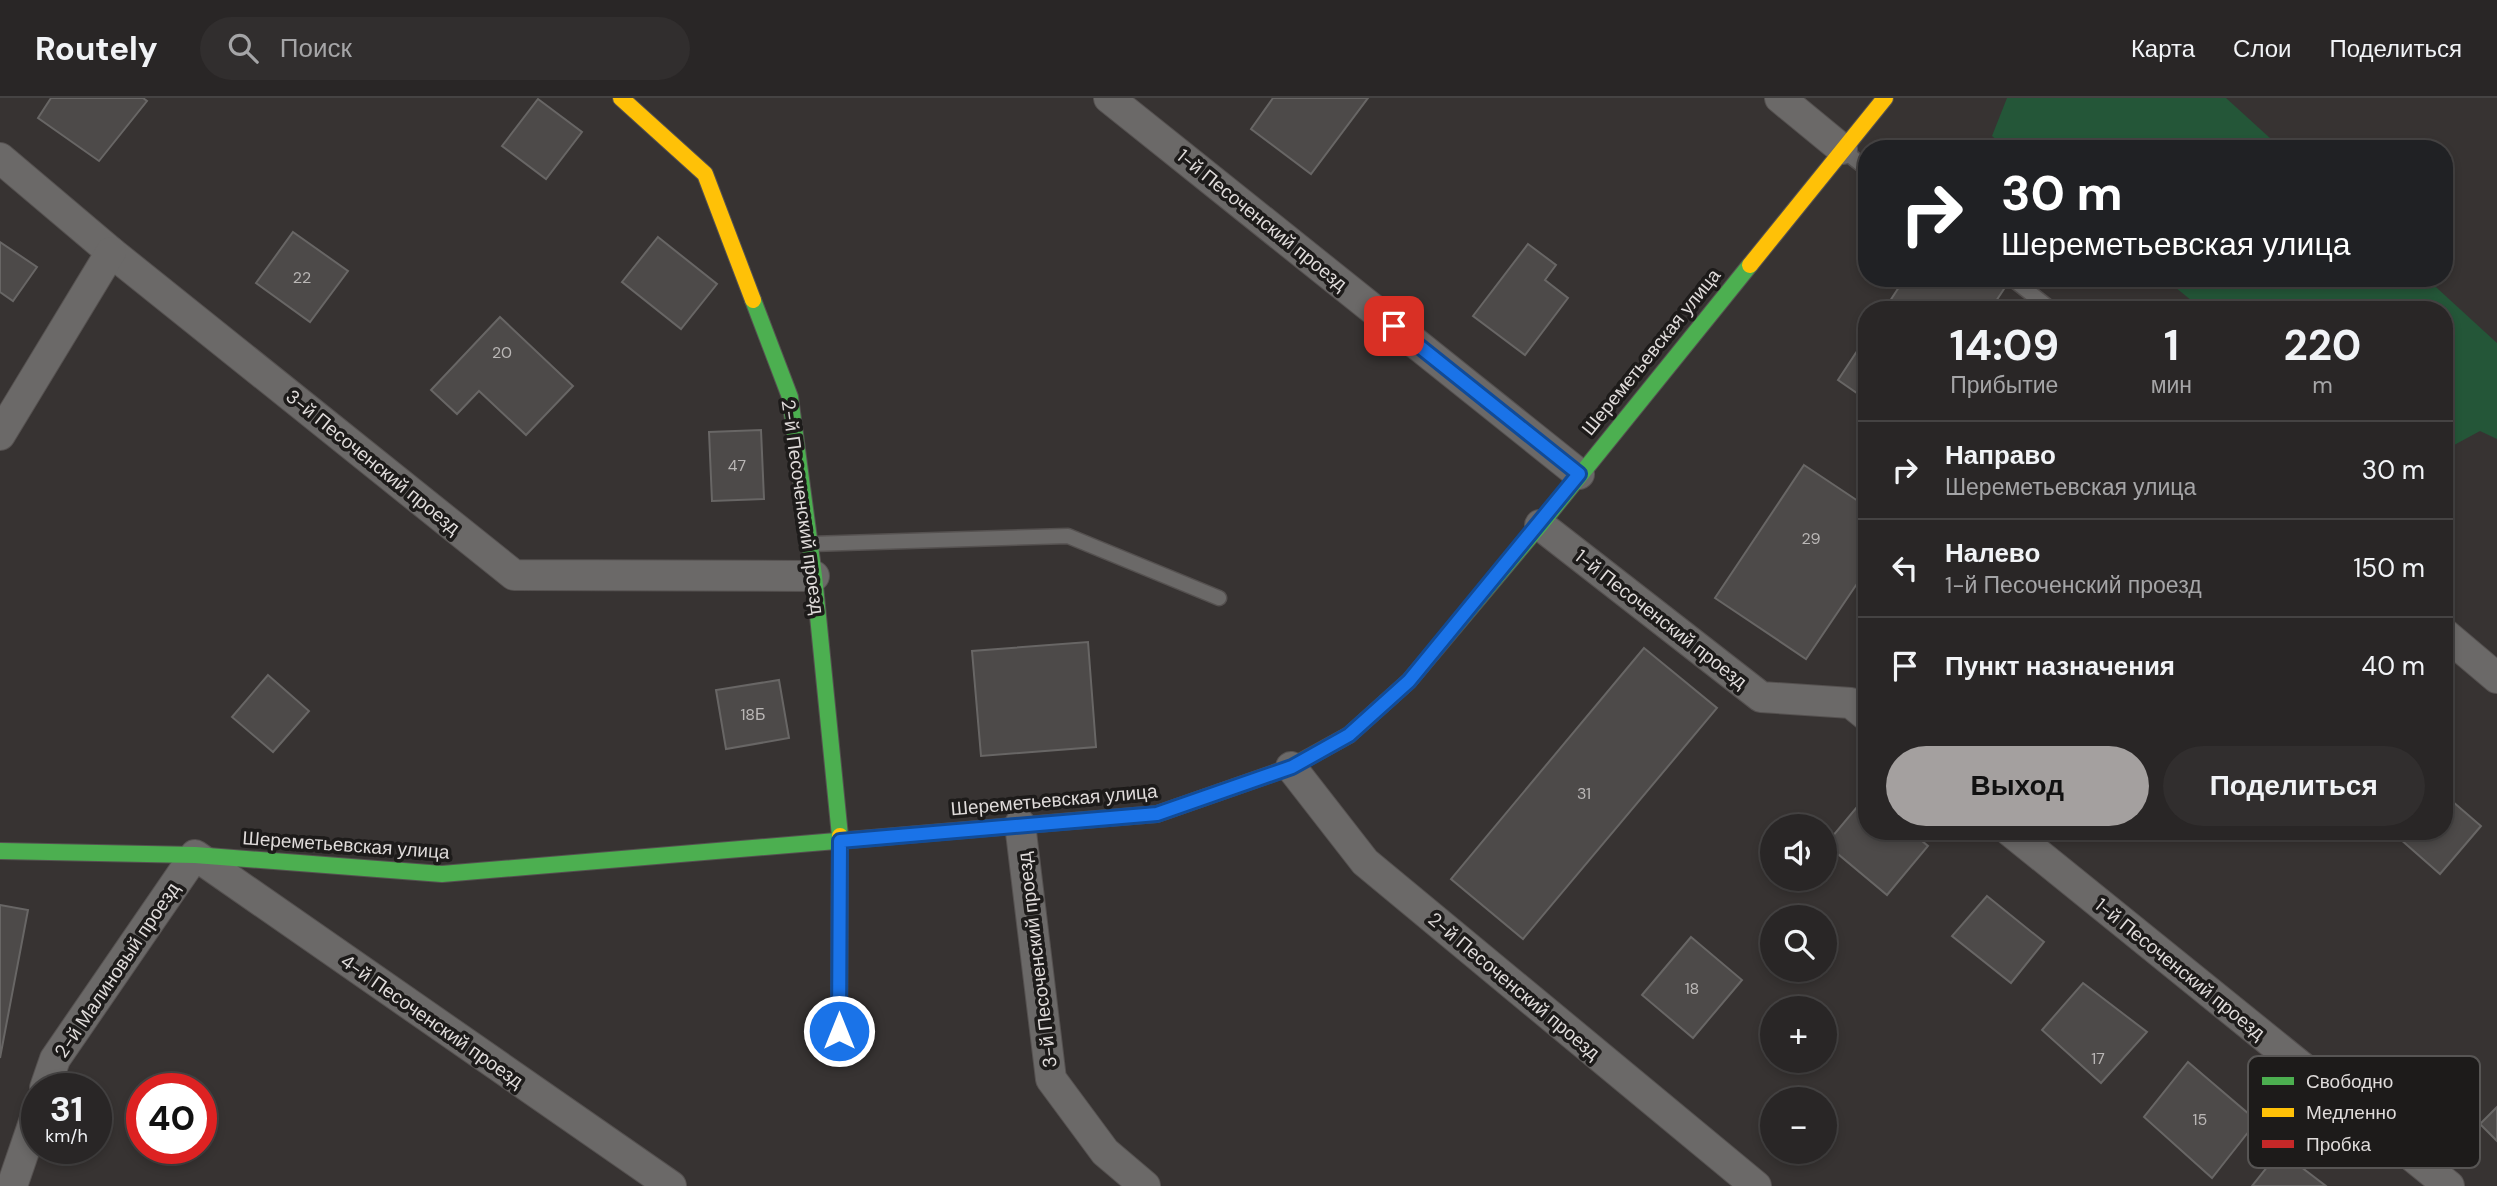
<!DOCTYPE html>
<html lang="ru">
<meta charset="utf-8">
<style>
:root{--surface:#292626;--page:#312e2e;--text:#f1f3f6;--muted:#a5a5a7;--line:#454343;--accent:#a4a09f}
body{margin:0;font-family:"DM Sans",sans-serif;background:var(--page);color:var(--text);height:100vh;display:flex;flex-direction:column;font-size:26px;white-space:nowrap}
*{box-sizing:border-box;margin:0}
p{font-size:23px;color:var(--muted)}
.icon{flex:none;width:38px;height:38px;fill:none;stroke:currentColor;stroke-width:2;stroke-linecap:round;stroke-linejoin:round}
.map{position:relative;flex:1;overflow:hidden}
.details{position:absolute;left:1858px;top:203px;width:595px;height:539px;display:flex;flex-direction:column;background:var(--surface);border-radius:28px;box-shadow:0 4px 10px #0003,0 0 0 2px var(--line)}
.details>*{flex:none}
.banner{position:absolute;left:1858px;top:42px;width:595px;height:147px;border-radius:28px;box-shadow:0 4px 10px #0003,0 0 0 2px var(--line);background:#202124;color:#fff;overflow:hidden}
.fabs{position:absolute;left:1760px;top:716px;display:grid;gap:14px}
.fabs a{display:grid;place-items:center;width:77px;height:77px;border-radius:50%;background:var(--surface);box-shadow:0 4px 10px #0003,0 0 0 2px var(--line);font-size:35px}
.speed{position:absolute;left:21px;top:975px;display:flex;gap:14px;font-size:35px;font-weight:700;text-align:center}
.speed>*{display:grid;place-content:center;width:91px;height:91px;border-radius:50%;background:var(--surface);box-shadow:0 4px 10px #0003,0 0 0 2px var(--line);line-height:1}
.speed small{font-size:18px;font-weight:400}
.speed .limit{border:10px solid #d22;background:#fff;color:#111}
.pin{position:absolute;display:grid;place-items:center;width:60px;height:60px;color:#fff;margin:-30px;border-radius:14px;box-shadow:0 4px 10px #0006}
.me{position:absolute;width:77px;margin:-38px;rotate:0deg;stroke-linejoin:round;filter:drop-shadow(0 0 5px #0008)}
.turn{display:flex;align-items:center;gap:24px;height:147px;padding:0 28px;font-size:32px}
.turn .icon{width:91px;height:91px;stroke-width:2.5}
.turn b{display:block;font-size:49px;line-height:60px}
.eta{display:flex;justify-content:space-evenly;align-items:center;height:119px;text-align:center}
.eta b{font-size:42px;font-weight:700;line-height:49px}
.action{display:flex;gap:14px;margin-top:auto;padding:14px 28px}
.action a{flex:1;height:80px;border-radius:42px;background:var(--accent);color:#111;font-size:28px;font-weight:700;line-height:80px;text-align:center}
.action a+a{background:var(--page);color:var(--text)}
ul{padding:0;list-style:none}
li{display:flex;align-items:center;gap:21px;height:98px;padding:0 28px;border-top:2px solid var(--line)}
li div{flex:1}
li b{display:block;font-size:26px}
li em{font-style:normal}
header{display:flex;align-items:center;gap:42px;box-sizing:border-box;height:98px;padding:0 35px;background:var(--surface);border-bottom:2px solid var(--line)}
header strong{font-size:33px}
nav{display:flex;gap:38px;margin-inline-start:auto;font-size:24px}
.search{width:490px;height:63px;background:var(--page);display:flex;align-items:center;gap:18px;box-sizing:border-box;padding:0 24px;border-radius:38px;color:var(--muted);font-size:26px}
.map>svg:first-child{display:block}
</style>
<header>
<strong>Routely</strong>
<div class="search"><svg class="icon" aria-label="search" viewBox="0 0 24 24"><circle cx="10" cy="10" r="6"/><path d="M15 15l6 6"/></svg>Поиск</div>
<nav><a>Карта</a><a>Слои</a><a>Поделиться</a></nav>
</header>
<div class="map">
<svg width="2497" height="1088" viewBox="0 0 2497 1088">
<rect width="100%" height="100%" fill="#373332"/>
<g fill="#245638">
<path d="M2007 0H2226L2282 51H2007L1992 38Z"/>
<path d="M2164 180H2426L2497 245V341L2480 333 2445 352V212H2203Z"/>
</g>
<g fill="#4d4a49" stroke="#686665" stroke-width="2">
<path d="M51 0H143L147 3 99 63 38 20Z"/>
<path d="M1273 0H1368L1311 76 1251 31Z"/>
<path d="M538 1 582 34 546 81 502 48Z"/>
<path d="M293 134 348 173 310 224 256 185Z"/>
<path d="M658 139 717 186 681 231 622 184Z"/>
<path d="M0 144 37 169 13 203 0 194Z"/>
<path d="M1528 146 1556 167 1545 182 1568 200 1525 257 1473 218Z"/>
<path d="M1905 180H2001L2008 185 1990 212H1884Z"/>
<path d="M500 219 573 288 526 337 479 293 457 316 431 292Z"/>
<path d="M1867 238V302L1838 282Z"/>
<path d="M761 332 764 401 712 403 709 334Z"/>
<path d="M1804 367 1867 409V471L1806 561 1715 500Z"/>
<path d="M1088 544 1096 649 981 658 972 553Z"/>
<path d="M1644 550 1717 610 1523 841 1451 781Z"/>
<path d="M268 577 309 613 273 654 232 619Z"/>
<path d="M779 582 789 640 726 651 716 592Z"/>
<path d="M1867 697V733H1910L1928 748 1887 797 1826 746Z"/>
<path d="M2445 697 2481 728 2440 776 2391 733H2445Z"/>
<path d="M1987 798 2044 844 2011 885 1952 838Z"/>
<path d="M0 807 28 812 0 960Z"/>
<path d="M1691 839 1742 882 1693 940 1642 897Z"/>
<path d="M2083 885 2147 934 2101 985 2042 932Z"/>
<path d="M2188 964 2257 1023 2212 1080 2144 1019Z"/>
<path d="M2497 1009V1043L2480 1026Z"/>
<path d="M2280 1053 2326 1088H2252Z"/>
</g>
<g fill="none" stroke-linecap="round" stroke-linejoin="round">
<defs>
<g id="lane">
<path d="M1843 52 1867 71"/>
<path d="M2011 180 2052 212"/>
<path d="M811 446 1068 438 1219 500"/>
</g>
<g id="street">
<path d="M1109 0 1579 376"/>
<path d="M1780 0 1842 51"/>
<path d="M0 60 111 154 514 477 814 478"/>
<path d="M0 337 111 154"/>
<path d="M1540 427 1761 599 1851 605 1867 618"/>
<path d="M2445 536 2497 580"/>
<path d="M1291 669 1365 764 1756 1088"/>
<path d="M1020 726 1051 981 1105 1054 1145 1088"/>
<path d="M2010 733 2449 1088"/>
<path d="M45 990 55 961 195 757 671 1088"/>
<path d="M12 1088 37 1015"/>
</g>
<g id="fast">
<path d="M753 202 790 299 814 478 840 738"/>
<path d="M1072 723 1157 716 1291 669 1349 637 1409 583 1540 427 1750 167"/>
<path d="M0 753 195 757 442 776 860 741"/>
</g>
<g id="slow">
<path d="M621 0 705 76 753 202"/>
<path d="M1750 167 1885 0"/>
<path d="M839 933 840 738"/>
</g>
<path id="jam" d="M860 741 1072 723"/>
</defs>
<use href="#lane" stroke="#555150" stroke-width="17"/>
<use href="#street" stroke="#555150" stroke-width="32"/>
<use href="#fast" stroke="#555150" stroke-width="18"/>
<use href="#slow" stroke="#555150" stroke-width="18"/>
<use href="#jam" stroke="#555150" stroke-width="18"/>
<use href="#lane" stroke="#6b6968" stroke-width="14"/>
<use href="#street" stroke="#6b6968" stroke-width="30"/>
<use href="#fast" stroke="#4caf50" stroke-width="16"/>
<use href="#slow" stroke="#ffc107" stroke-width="16"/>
<use href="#jam" stroke="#c62828" stroke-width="16"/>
</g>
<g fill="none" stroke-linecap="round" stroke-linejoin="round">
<defs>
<path id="route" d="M839 933 840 743 1157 716 1292 669 1349 637 1409 583 1579 376 1394 228"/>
</defs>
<use href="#route" stroke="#114b97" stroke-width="18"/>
<use href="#route" stroke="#1a73e8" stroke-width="12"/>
</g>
<g text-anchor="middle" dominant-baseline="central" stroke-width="7" stroke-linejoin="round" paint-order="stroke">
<g font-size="16" fill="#bab7b6">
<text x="302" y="179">22</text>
<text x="502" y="254">20</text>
<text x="737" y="367">47</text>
<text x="1811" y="440">29</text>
<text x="753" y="616">18Б</text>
<text x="1584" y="695">31</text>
<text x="1692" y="890">18</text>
<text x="2098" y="960">17</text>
<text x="2200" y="1021">15</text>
</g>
<g font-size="19" fill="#dfdbda" stroke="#1d1b1a">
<text transform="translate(1262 122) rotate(39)">1-й Песоченский проезд</text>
<text transform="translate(1651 254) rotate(-51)">Шереметьевская улица</text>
<text transform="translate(373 364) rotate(39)">3-й Песоченский проезд</text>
<text transform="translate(803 409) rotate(82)">2-й Песоченский проезд</text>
<text transform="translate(1661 521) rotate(38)">1-й Песоченский проезд</text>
<text transform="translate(1054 702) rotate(-5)">Шереметьевская улица</text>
<text transform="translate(346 747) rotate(4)">Шереметьевская улица</text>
<text transform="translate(1037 862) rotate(-97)">3-й Песоченский проезд</text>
<text transform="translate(2180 871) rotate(39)">1-й Песоченский проезд</text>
<text transform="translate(117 872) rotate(-56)">2-й Малиновый проезд</text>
<text transform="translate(1514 888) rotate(40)">2-й Песоченский проезд</text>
<text transform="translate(432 923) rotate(35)">4-й Песоченский проезд</text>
</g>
</g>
<rect x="2248" y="958" width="232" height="112" rx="10" fill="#1d1b1a" stroke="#575554" stroke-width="2"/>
<rect x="2262" y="979" width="32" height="8" fill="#4caf50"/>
<rect x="2262" y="1010" width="32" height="9" fill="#ffc107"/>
<rect x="2262" y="1042" width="32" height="8" fill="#c62828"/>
<g font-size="19" fill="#dfdbda">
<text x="2306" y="990">Свободно</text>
<text x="2306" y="1021">Медленно</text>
<text x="2306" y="1053">Пробка</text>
</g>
</svg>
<div class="fabs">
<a><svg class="icon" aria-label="sound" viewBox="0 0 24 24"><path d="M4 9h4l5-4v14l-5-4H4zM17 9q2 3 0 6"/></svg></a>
<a><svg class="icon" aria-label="search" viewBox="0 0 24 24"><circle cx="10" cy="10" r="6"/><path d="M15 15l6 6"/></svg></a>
<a>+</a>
<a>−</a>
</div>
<div class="speed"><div>31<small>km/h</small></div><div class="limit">40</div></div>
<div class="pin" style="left:1394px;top:228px;background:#d93025"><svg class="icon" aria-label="arrive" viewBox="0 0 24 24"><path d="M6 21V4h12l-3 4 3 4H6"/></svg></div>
<svg class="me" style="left:839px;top:933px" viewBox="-20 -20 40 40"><circle r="17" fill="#1a73e8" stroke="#fff" stroke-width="3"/><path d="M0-11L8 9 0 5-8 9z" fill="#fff"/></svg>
<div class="banner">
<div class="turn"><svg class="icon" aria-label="right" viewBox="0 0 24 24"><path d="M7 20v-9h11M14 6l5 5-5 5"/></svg><div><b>30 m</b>Шереметьевская улица</div></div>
</div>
<section class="details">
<div class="eta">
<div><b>14:09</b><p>Прибытие</p></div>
<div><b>1</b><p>мин</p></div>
<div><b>220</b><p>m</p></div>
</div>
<ul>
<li><svg class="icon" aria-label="right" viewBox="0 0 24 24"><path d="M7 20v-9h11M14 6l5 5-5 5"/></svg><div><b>Направо</b><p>Шереметьевская улица</p></div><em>30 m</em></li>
<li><svg class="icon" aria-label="left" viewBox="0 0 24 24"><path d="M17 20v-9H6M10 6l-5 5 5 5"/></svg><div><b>Налево</b><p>1-й Песоченский проезд</p></div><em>150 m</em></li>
<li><svg class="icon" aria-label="arrive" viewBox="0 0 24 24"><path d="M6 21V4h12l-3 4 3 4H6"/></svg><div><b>Пункт назначения</b></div><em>40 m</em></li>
</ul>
<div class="action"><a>Выход</a><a>Поделиться</a></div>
</section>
</div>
